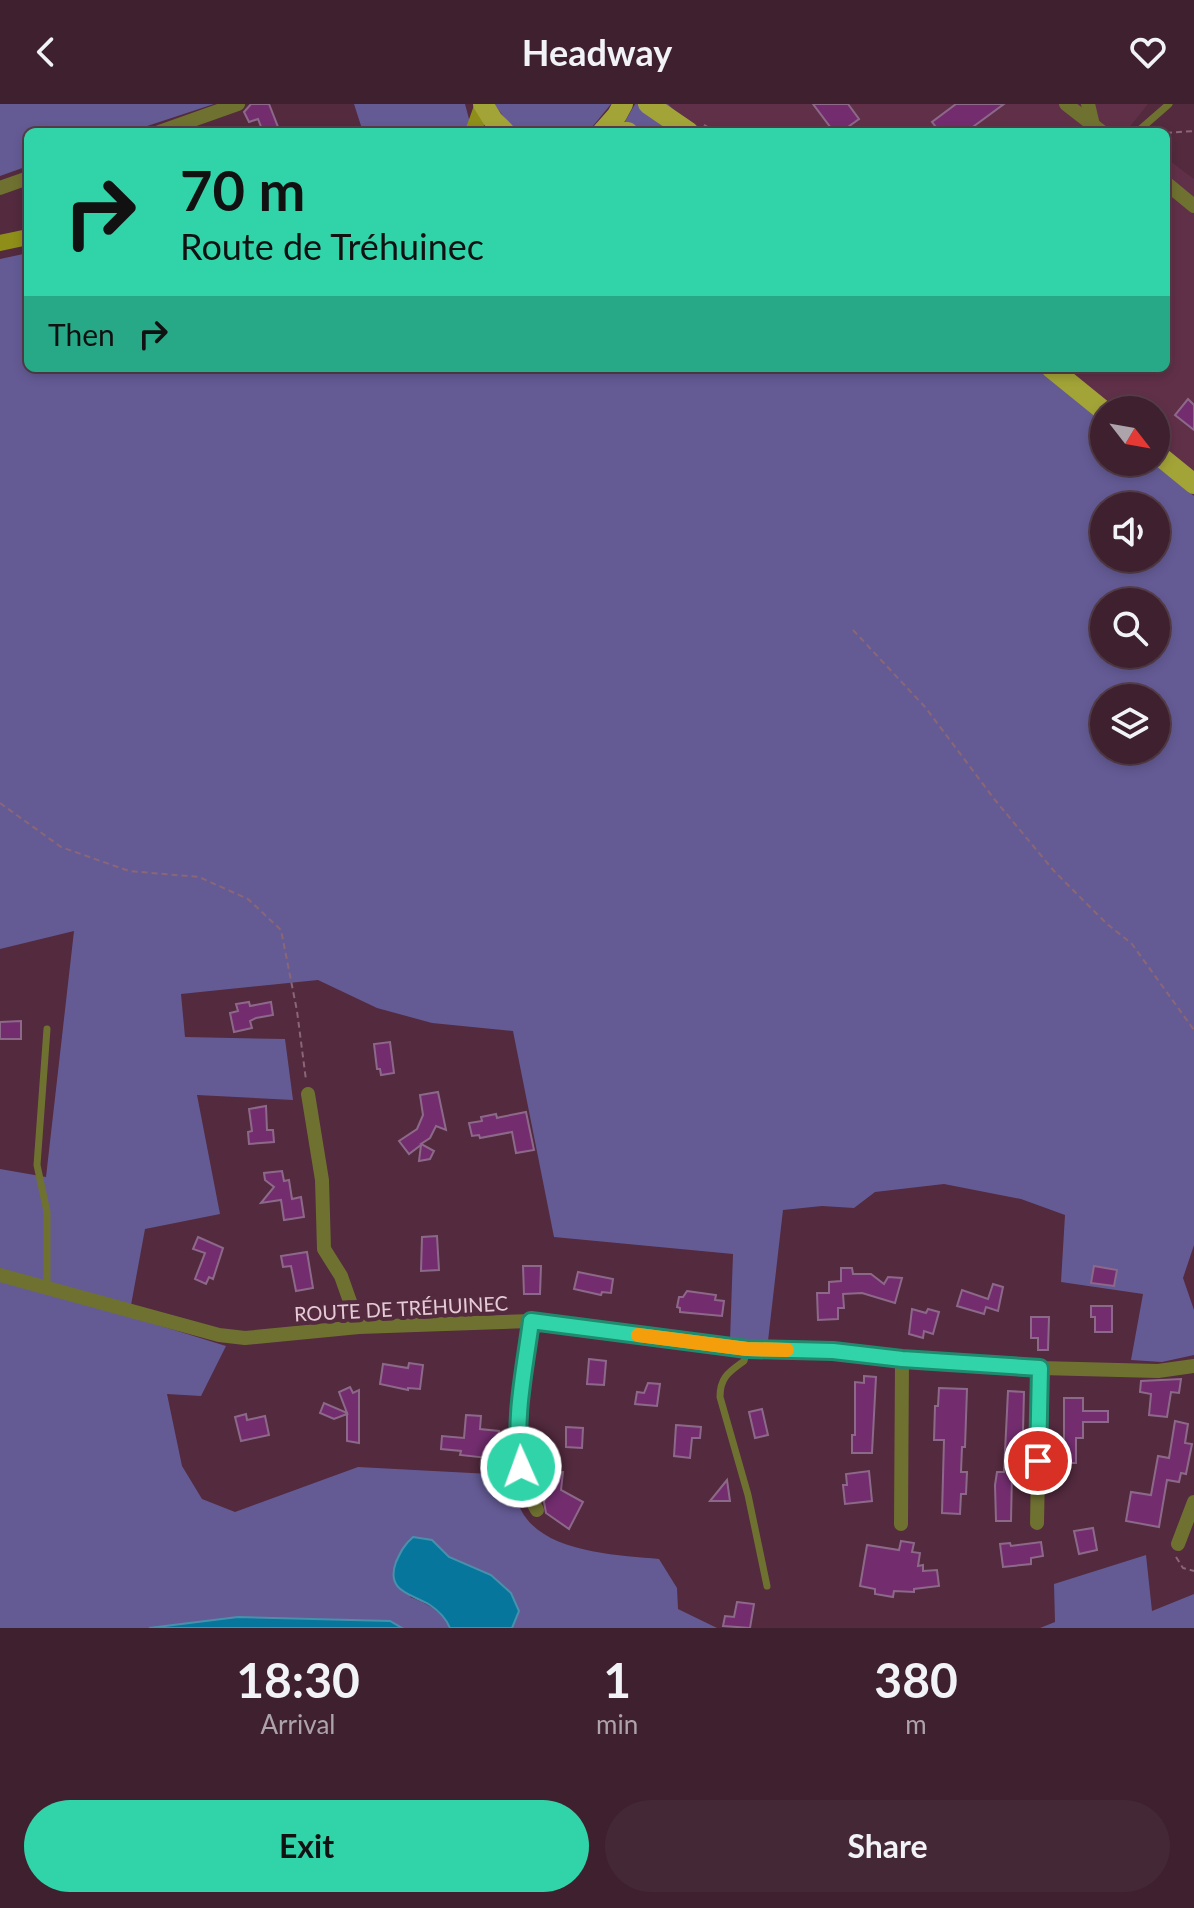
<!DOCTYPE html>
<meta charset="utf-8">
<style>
:root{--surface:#3e202e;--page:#452836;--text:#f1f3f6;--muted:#ada3aa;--line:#573e4a;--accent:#31d4a9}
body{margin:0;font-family:Lato,sans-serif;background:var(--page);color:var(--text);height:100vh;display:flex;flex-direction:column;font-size:30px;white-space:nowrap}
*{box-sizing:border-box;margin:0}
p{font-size:26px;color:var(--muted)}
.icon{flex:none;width:44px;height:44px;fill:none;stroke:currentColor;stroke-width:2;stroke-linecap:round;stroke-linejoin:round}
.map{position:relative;height:1524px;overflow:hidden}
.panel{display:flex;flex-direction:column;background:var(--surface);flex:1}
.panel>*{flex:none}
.banner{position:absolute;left:24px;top:24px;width:1146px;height:244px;border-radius:12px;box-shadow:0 4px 12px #0003,0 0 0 2px var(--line);background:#31d4a9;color:#111;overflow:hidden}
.needle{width:52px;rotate:121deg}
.controls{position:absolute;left:1090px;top:292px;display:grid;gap:16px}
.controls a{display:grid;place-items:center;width:80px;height:80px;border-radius:50%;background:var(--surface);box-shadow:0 4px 12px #0003,0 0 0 2px var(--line);font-size:40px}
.pin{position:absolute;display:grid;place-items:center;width:68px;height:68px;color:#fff;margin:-34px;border:4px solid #fff;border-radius:50%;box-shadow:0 2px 8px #0007}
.me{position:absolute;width:88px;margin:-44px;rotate:358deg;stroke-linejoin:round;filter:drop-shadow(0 0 6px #0008)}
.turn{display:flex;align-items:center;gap:28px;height:168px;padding:0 24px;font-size:36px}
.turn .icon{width:104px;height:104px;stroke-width:2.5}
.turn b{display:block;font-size:56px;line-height:68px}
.then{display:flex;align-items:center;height:76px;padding:0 24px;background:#0003;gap:16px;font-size:30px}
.eta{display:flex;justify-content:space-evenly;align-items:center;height:136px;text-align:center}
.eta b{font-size:48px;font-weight:700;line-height:56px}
.cta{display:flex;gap:16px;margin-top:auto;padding:16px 24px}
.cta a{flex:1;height:92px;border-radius:48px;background:var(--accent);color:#111;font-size:32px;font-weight:700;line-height:92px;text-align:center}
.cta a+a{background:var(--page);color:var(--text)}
header{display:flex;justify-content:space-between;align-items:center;height:104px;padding:0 24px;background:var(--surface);font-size:36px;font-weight:700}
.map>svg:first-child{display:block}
</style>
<header><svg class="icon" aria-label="back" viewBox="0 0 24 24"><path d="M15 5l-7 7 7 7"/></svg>Headway<svg class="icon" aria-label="heart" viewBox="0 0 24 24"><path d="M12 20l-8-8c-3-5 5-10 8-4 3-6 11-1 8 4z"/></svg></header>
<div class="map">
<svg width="1194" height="1524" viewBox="0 0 1194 1524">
<rect width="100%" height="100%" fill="#532a3e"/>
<g fill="#603048">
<path d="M668 0H1148L1128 25 1130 28H695Z"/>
<path d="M1166 54 1194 75V392L1153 358H1156V306H1104V318L1038 264H1166Z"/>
</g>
<g fill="#645b95" fill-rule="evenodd">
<path d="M0 0H214L129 28H28V62L0 72Z"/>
<path d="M354 0H465L469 15 482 28H363Z"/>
<path d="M494 0H611L593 22 582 28H523L510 21Z"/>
<path d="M635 0H668L695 28H619Z"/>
<path d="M28 149V264H1038L1104 318V358H1153L1194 392V1141L1183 1174 1194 1206V1251L1162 1258 1131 1256 1143 1190 1061 1178 1065 1111 1021 1095 944 1080 875 1088 854 1104 822 1102 783 1106 768 1237 730 1236 733 1150 554 1133 513 927 432 919 377 904 318 876 181 890 185 933 285 935 293 996 197 991 220 1110 145 1125 129 1212 226 1242 201 1292 167 1290 182 1362 202 1395 235 1408 358 1363 509 1371C513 1382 516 1396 521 1406 543 1449 617 1451 659 1455L677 1484 678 1505 717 1524H512L519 1507C503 1468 484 1472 451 1454 444 1450 438 1442 432 1436L410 1493C427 1500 442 1506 450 1524H402L390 1517 238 1513 149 1524H0V1065L46 1073 74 827 0 845V155ZM1104 402H1156V454H1104ZM1104 498H1156V550H1104ZM1104 594H1156V646H1104Z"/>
<path d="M1146 1451 1152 1507 1194 1490V1524H1040L1055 1518 1054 1480Z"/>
</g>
<g fill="#06769c" stroke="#4990ad" stroke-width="2">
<path d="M413 1433 432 1436 449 1453 491 1471 511 1489 519 1507 512 1524H450C446 1514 439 1507 430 1501 412 1490 385 1488 396 1458 401 1447 404 1441 413 1433Z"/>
<path d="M238 1513 390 1517 402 1524H149Z"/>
</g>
<g fill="#732d6f" stroke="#8d6989" stroke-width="2">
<path d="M269 0 280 28H263L258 15 249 18 244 8 251 0Z"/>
<path d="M813 0H848L859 15 841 28H834Z"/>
<path d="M956 0H1004L966 28H940L932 18Z"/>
<path d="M1188 295 1194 301V326L1175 311Z"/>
<path d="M249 898 250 902 271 898 273 911 256 914 250 917 252 924 234 928 230 909 238 907 236 900Z"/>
<path d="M21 917V935H0V918Z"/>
<path d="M390 938 394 969 381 971 380 965H377L374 940Z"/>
<path d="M438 988 446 1026 436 1022 430 1034 421 1040 434 1047 430 1055 419 1057 421 1041 409 1050 399 1037 417 1025 423 1011 420 991Z"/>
<path d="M266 1002 267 1026H273L274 1038 249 1040 248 1028 252 1027 249 1005Z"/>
<path d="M526 1008 534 1046 516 1049 512 1028 480 1034 479 1031 472 1032 469 1019 482 1017 481 1013 496 1010 497 1014 501 1013Z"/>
<path d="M282 1067 284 1077 289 1076 292 1095 301 1093 304 1113 284 1116 281 1096 261 1099 274 1083 265 1076 264 1069Z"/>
<path d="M437 1132 439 1166 421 1167 422 1133Z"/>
<path d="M198 1133 223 1144 213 1175 209 1173 206 1180 195 1175 205 1149 193 1145Z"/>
<path d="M307 1148 313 1184 296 1187 291 1162 283 1163 281 1152Z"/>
<path d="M523 1162H541L540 1190H524Z"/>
<path d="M1094 1162 1117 1166 1114 1182 1091 1179Z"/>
<path d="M841 1164H852L853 1170H871L884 1180 888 1173 902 1174 895 1199 862 1189 843 1190 844 1204H838V1215L818 1216 817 1189H829V1178L841 1177Z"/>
<path d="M578 1168 613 1175 611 1189 602 1188 601 1191 574 1185Z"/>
<path d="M993 1180 1003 1183 998 1207 986 1203 984 1210 957 1202 962 1186 988 1195Z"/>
<path d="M687 1187 716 1191 715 1196 724 1197 722 1212 680 1208V1204L677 1203 679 1193H683Z"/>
<path d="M1091 1202H1112V1228H1095V1213H1091Z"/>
<path d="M912 1205 926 1209 928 1205 939 1208 933 1230 924 1227 923 1234 909 1230Z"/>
<path d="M1031 1213H1049L1048 1246H1038V1234H1031Z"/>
<path d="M589 1255 606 1257 604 1281 587 1280Z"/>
<path d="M409 1259 423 1261 420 1285 408 1284V1286L380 1280 383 1260 408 1264Z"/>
<path d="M864 1272 876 1273 872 1349H852V1331H855V1278L864 1279Z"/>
<path d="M1181 1275 1179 1289 1171 1288 1167 1313 1149 1311 1151 1290 1140 1288 1141 1277Z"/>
<path d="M648 1279 660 1280 657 1302 635 1300 637 1288 644 1289Z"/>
<path d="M350 1283 353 1289 359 1286V1339L347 1337V1310L334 1315 320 1309 324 1299 347 1309 339 1288Z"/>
<path d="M939 1284 967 1285 965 1343H962L961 1368H967L966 1390H961L960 1410 942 1409 944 1336H934L935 1302H938Z"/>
<path d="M1008 1287 1024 1288 1022 1368H1012L1011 1417H996L995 1381 997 1368H1004Z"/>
<path d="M1064 1294H1083V1307H1108V1318H1083V1334H1076V1359H1064Z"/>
<path d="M762 1305 768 1331 755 1334 749 1308Z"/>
<path d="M246 1310 247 1316 265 1312 269 1331 241 1337 235 1313Z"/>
<path d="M466 1311 481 1312 480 1325 499 1327 497 1355 460 1351 461 1347 441 1345 442 1332 464 1334Z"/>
<path d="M1175 1317 1188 1320 1185 1339 1192 1340 1186 1370 1181 1369 1179 1378 1167 1376 1159 1423 1126 1417 1131 1388 1151 1391 1158 1352 1169 1354Z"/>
<path d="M676 1321 701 1323 700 1334H692L690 1354 674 1352Z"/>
<path d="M566 1323 583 1324 582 1344 566 1343Z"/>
<path d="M869 1367 872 1397 845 1400 843 1381H847L846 1370Z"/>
<path d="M563 1368 561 1386 583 1398 569 1425 546 1409 544 1398 551 1369Z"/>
<path d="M727 1376 730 1397H710Z"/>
<path d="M1093 1424 1097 1446 1079 1450 1074 1427Z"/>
<path d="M901 1437 914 1439 912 1448 920 1449 918 1462 923 1461V1467L937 1466 939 1482 914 1485V1488L894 1487 893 1493 875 1490V1485L860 1482 867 1441 899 1446Z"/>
<path d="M1041 1438 1043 1452 1031 1454V1460L1003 1463 1000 1440 1010 1439 1011 1442Z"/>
<path d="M737 1498 754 1500 750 1524 723 1522 725 1512 734 1513Z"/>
</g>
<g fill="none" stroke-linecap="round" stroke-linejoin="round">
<g stroke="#8a6677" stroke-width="2" stroke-dasharray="6 4" stroke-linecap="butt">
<path d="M704 21 717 28"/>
<path d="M1166 29 1194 27"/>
<path d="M853 526 925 603 995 696 1054 767 1106 819 1132 840 1194 926"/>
<path d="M0 699 61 743 129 767 199 773 248 795 281 826 297 907 306 976"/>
<path d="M1176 1453 1183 1464 1194 1467"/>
</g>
<g stroke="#6f7131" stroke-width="7">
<path d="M1137 28 1169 0"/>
<path d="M47 1184V1108L37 1061 47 925"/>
<path d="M747 1245 744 1257C729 1268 720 1273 720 1293L748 1391 767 1482"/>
</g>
<g stroke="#6f7131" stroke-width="14">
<path d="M1066 0 1102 28"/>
<path d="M1088 0 1093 21"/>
<path d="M159 28 238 0"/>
<path d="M1166 79 1194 102"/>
<path d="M0 84 28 74"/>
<path d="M308 990 322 1076 324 1145 341 1172 359 1223"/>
<path d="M0 1171 219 1231 245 1234 359 1223 531 1217 747 1245 833 1247 902 1255 1040 1264 1158 1267 1194 1262"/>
<path d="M531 1217C525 1268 510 1327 524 1377 527 1387 532 1397 537 1406"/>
<path d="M1037 1419 1040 1264"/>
<path d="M901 1420 902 1255"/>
<path d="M1178 1440 1194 1398"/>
</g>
<g stroke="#8e8e19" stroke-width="16">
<path d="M473 28 483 0"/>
<path d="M0 139 28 133"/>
</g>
<g stroke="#a3a437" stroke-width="20">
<path d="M483 0 493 16 505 28"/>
<path d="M648 0 689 28"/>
<path d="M603 27 628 28"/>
<path d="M602 28 617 11 623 0"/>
<path d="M1051 264 1104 307"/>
<path d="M1156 349 1194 380"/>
</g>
</g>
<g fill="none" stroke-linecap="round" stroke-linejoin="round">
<defs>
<path id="route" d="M521 1363C513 1316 525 1264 531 1217L747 1245 833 1247 902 1255 1040 1264 1038 1357"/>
</defs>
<use href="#route" stroke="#208a6e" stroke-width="20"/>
<use href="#route" stroke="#31d4a9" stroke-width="14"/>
<path stroke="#f59e0b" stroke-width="14" d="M638 1231 747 1245 787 1246"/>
</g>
<g text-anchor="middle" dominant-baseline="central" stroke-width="8" stroke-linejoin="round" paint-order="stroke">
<g font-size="20" fill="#e5cbd6" stroke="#532a3e">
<text transform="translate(401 1204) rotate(-3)">ROUTE DE TRÉHUINEC</text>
</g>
</g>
</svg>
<div class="controls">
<a><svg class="needle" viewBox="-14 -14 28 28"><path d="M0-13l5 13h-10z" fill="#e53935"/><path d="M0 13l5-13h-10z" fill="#ada3aa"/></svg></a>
<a><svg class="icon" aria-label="sound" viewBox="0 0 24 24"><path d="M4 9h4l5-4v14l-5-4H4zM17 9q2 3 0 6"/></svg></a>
<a><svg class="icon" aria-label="search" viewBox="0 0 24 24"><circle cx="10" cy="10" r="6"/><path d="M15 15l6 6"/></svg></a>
<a><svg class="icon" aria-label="layers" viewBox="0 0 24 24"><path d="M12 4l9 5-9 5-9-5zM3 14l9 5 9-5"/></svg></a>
</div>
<div class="pin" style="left:1038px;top:1357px;background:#d93025"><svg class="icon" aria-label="arrive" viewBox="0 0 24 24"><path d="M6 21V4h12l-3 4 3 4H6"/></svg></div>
<svg class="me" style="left:521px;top:1363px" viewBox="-20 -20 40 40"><circle r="17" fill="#31d4a9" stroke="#fff" stroke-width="3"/><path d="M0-11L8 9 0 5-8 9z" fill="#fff"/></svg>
<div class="banner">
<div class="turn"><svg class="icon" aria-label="right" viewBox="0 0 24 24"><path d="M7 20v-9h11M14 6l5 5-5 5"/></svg><div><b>70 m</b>Route de Tréhuinec</div></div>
<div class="then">Then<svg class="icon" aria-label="right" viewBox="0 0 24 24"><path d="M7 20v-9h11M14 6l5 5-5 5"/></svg></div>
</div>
</div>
<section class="panel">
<div class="eta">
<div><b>18:30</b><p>Arrival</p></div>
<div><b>1</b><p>min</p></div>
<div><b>380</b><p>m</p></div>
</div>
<div class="cta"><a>Exit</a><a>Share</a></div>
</section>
